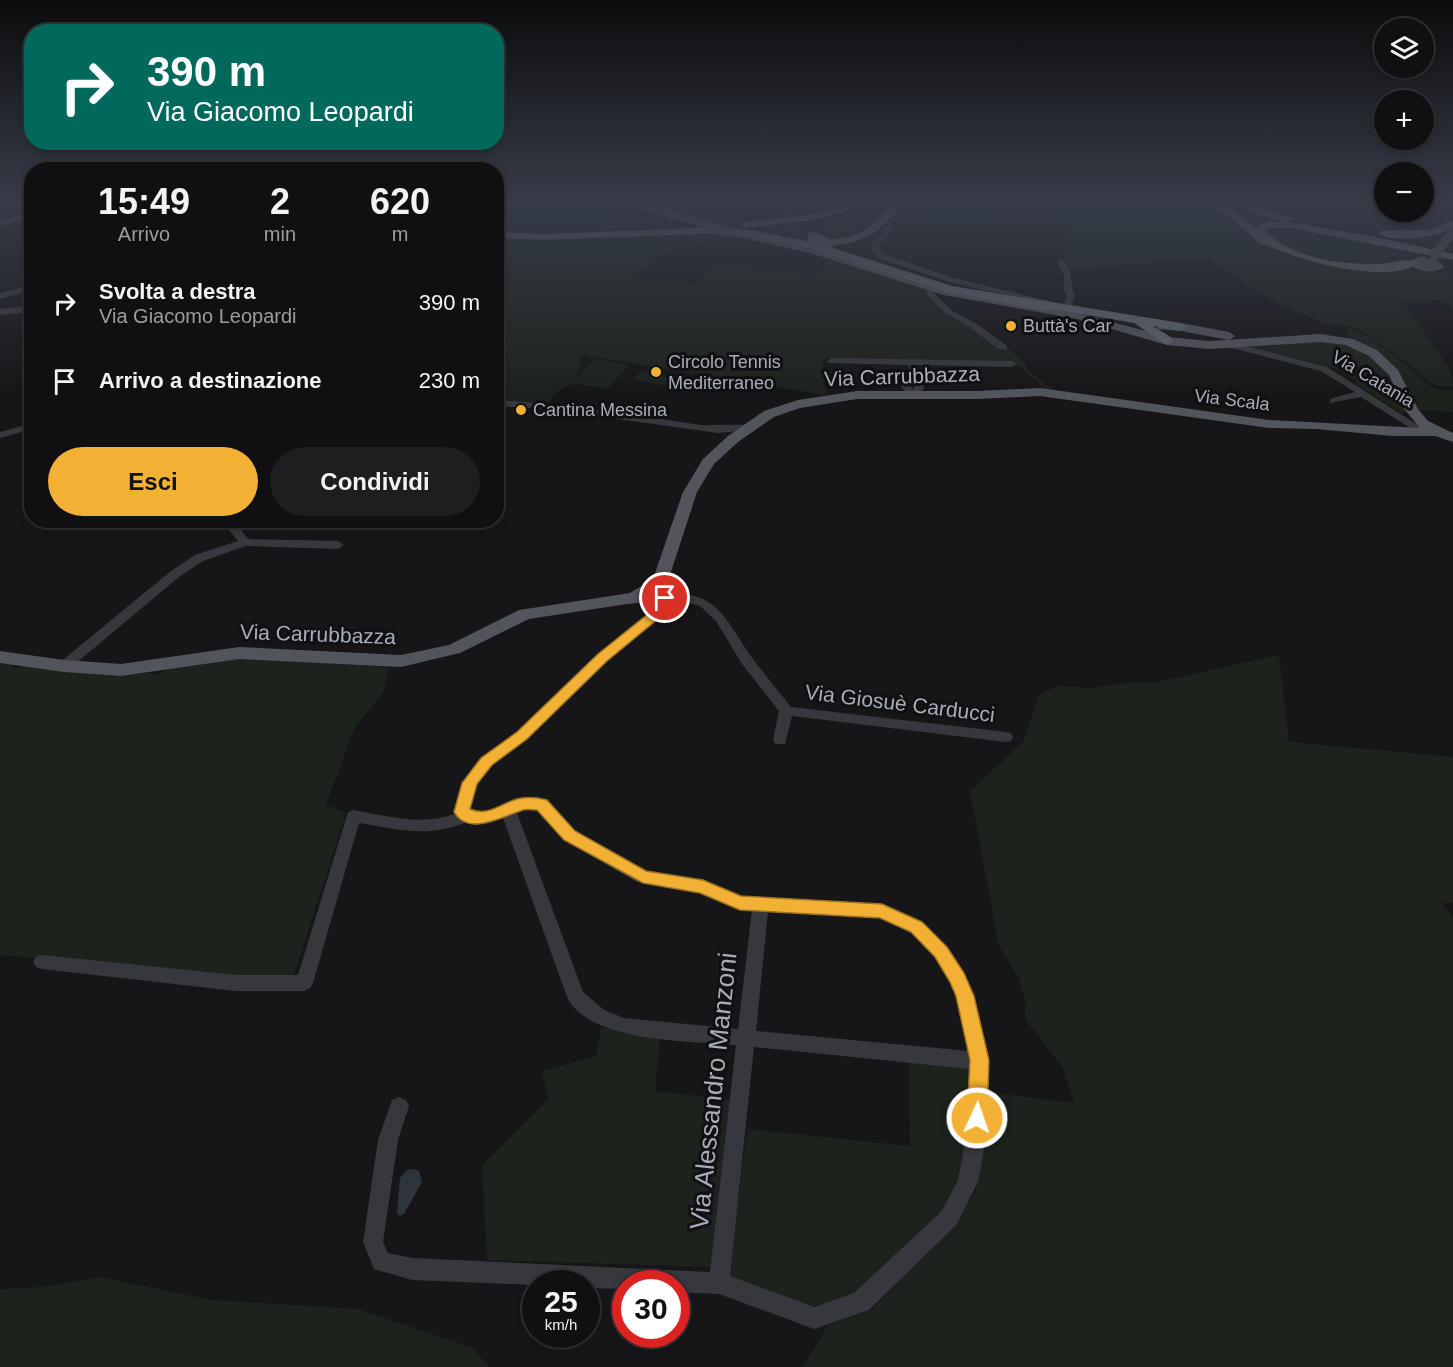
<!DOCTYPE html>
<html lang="it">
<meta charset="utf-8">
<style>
:root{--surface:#101012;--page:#1e1e20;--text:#f1f3f6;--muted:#9c9d9f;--line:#303032;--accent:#f2b134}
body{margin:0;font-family:Arial,sans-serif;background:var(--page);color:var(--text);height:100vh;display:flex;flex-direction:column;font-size:22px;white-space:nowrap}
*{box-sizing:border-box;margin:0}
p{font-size:20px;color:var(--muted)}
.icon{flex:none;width:33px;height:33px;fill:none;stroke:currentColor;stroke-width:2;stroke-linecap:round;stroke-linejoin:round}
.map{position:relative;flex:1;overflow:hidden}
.details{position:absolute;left:24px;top:162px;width:480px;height:366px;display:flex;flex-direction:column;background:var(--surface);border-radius:24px;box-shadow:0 3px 9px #0003,0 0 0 2px var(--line)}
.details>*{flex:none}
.banner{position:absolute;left:24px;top:24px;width:480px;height:126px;border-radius:24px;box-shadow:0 3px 9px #0003,0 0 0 2px var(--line);background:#00695c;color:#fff;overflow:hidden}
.tools{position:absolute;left:1374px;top:18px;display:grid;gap:12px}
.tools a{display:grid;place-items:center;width:60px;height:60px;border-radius:50%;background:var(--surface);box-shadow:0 3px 9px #0003,0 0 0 2px var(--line);font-size:30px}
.speed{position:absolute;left:522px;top:1270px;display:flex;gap:12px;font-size:30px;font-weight:700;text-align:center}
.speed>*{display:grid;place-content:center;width:78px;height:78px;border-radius:50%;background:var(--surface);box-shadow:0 3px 9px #0003,0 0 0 2px var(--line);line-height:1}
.speed small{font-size:15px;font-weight:400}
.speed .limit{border:9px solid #d22;background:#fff;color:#111}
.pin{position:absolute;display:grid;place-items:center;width:51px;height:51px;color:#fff;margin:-26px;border:3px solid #fff;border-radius:50%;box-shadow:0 2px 6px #0007}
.me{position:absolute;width:66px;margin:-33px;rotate:3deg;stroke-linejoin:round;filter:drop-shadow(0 0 4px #0008)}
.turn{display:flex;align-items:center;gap:21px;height:126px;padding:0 24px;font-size:27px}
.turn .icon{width:78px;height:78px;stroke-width:2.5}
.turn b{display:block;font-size:42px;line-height:51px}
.eta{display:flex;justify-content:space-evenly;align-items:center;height:102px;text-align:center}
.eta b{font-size:36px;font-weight:700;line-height:42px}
.button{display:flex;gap:12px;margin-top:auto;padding:12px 24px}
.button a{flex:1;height:69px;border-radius:36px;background:var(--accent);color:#111;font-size:24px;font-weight:700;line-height:69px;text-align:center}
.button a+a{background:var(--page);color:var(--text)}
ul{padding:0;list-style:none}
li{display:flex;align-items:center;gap:18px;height:78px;padding:0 24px}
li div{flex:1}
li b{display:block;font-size:22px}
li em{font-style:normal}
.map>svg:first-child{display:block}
</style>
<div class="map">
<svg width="1453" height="1367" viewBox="0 0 1453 1367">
<rect width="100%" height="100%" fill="#161618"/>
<g fill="#1c231d">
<path d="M497 202H572L497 221Z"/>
<path d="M576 202C585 202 586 207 594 205 610 203 613 203 630 206L620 212 631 216 618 225 657 223 699 226 578 231 497 228 496 222Z"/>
<path d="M885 202H898L868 230 854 221 824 219Z"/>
<path d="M913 202H1205C1237 214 1256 245 1289 256 1320 266 1353 269 1385 270 1408 270 1430 269 1453 274V309L1444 300 1403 302 1451 371 1453 386 1442 387 1429 383 1413 367 1362 331 1351 326 1330 325 1287 309 1210 261 1186 259 1077 270 1068 269C1060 256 1062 238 1067 224L1038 220 1034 213C1019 211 1009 215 998 226L937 225 900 220 890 223 904 208Z"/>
<path d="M1252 202H1296L1303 206 1413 231 1435 226 1453 216V220C1419 252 1295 213 1252 202Z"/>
<path d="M1215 203 1305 225H1263L1253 229 1226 208Z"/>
<path d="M816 219 802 226 801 232 805 237 761 227Z"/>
<path d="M838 221 857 224 863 232C845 240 833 241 815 234L813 230 820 223Z"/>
<path d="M1282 225 1429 254 1426 257 1409 258 1404 264H1352L1314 259 1267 239 1263 228Z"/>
<path d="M1337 225 1370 232 1397 235 1453 227 1436 247Z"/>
<path d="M720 231 745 239 726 250 697 244 659 254 637 278 697 283 716 263 816 275 830 258 928 289 941 311 955 321 982 333 995 347 1009 349 1026 364V368L1053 390 1045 389 1014 362 823 358 824 383 828 395H825L582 355 579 358 581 367 575 379 595 359 629 365 607 389C578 384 566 377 547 404L497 401V237L583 239Z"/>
<path d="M1351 328C1371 337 1389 351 1406 365 1424 379 1427 391 1453 391V412L1419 410C1402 378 1384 352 1350 337L1346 329Z"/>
<path d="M1314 340C1343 342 1371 349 1390 373 1398 384 1402 400 1408 412L1401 413 1354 383 1357 381 1338 369 1240 345Z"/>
<path d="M640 372 673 378H674L667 386 633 380Z"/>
<path d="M1279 655 1289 742 1453 757V903H1442L1453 918V1367H803L828 1325 871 1310 953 1224 977 1188 987 1092 1074 1103 1063 1068 1025 1019 1026 1005 1019 978 999 946 970 791 1023 742 1039 695 1057 686 1091 688 1135 682 1153 683Z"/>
<path d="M241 657 389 667 383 693 354 729 326 805 346 813 293 978 236 977 0 955V661L10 664 14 668 27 666 115 676 149 673 157 675 169 668Z"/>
<path d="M601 1028 660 1034 655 1091 733 1100 713 1267 487 1260 482 1165 548 1099 542 1071 596 1056Z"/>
<path d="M909 1061 974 1066 963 1182 947 1208 858 1293 841 1302 812 1306 728 1278 747 1129 910 1146Z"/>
<path d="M100 1277 212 1300 358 1309 473 1348 489 1367H0V1289L41 1287Z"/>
</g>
<path fill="#2c353c" d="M413 1169 419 1171 422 1182 404 1214 399 1216 397 1213 400 1178 407 1170Z"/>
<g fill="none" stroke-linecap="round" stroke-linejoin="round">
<g fill="#37383d" fill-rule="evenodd">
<path d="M706 202 741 206 745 202H753L743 210 708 206 704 204Z"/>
<path d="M793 202H800L789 216H783V212Z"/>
<path d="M890 223 897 225 880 244V251L884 254 954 278 1053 302 1049 305 949 282 878 258 872 252V244Z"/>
<path d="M1061 259C1074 267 1069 284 1075 296L1070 308 1066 311 1062 308 1067 296 1064 290V276L1057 261Z"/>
<path d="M32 285V290L0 299V293Z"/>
<path d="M929 286H935L934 293 952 311 977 324 1007 346V350L997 348 971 328 946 314 926 293Z"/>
<path d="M32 306V312L0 315V309Z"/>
<path d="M1227 341 1327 367 1432 434 1431 436H1423L1361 397 1330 403V399L1355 392 1321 371 1224 346 1222 344Z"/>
<path d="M832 358 1012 361 1017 364 1012 367 917 365 924 388C920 394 917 400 910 398L901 386 906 383 913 389 914 388 908 365 829 363 827 361Z"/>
<path d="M496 400C565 404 633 415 701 425 713 426 750 423 755 427L750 430 718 433 546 409 496 406Z"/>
<path d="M32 423V429L0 438V432Z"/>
<path d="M221 520H233L234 523 255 520 240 529 248 539 338 541 344 545 338 549 246 546 203 561 179 577 69 669H59L57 666 59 663 171 571 195 555 238 541Z"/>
<path d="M665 569 671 573V594C720 591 729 627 753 659 765 675 778 691 791 707L1006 732 1011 733 1013 737 1011 741 1006 742 792 716 785 744H775L773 740 779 711 742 664 716 621 700 606 686 602 670 601 664 614 607 660 527 740 492 765 477 785 469 809C496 818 518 791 546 800L574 832 646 871 703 881 741 896 888 906 922 922 947 947 964 973 974 996 989 1061 986 1138 978 1182 956 1225 869 1310 814 1329 719 1294 676 1292V1284H626V1289L586 1288V1284L536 1285 412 1280 374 1269 363 1242 378 1140 392 1100 399 1097 406 1100 409 1106 398 1140 383 1242 388 1253 412 1258 710 1272 736 1045C692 1041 589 1043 567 997L503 818 476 825 468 822C425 838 402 830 359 823L313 983 310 988 304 991H236L42 969 36 967 33 962 36 957 42 955 236 975H298L348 812 353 810C386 816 422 826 455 814L453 812 463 783 482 757 517 732 597 654 654 609 657 602 627 604 621 600 627 596 659 594V573ZM524 810H537L564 840 637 882 701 893 740 910H752L738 1029 624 1018 604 1010 583 992 517 813ZM768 911 880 918 910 932 935 957 951 981 956 996 969 1051 756 1031ZM754 1047 970 1069 966 1138 958 1180 942 1211 854 1293 814 1307 730 1276Z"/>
</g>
<g fill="#53555c" fill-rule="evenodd">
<path d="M614 202C636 202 694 212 711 225L706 228Z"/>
<path d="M32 211V217L0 226V220Z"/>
<path d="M729 229 817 248 950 290 1078 313 1168 337 1210 341 1320 334 1353 339 1377 350 1398 370 1418 409 1428 421 1453 433V442L1435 436H1393L1316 429 1269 428 1040 396 978 399H857L800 408 774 417 738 442 714 464 697 492 668 581 653 596 640 602 529 619 460 653 401 667 239 659 121 676 64 672 0 663V651L64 660 121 664 239 647 401 655 449 645 519 610 630 593 653 579 683 492 703 459 728 436 764 411 798 400 857 391H978L1040 388 1269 420 1420 428 1405 410 1389 375 1369 356 1346 345 1320 342 1210 349 1167 345 1077 319 944 295 810 253 725 234V230Z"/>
<path d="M1453 229V239L1445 249H1437C1436 243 1447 231 1453 229Z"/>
<path d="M1421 256 1439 261 1444 267C1433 275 1416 271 1406 262Z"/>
<path d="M1162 323H1181L1229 332 1235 336 1229 340 1181 331 1158 329V325Z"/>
</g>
<g fill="#63666e" fill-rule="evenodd">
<path d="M859 202H878L814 220 745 228 740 225 745 222 814 214Z"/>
<path d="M894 202H905C880 231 864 246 824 245L952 286 1181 323 1187 327 1181 331 1153 326 1172 338 1173 341 1167 345 1134 323 1052 309 1048 311 946 292 813 249 750 236 721 233 543 240 496 238V232L543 234 721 227 750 230 817 243 818 240 822 239C863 240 867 229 894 202Z"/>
<path d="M1204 202C1226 202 1240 214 1255 228L1266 222H1285L1221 202H1239L1291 217 1292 219 1289 222 1376 237 1453 254V260L1292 228H1269L1265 231C1292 258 1341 265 1378 264 1389 264 1410 256 1418 263 1390 286 1296 260 1267 245L1260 244 1231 217Z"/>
<path d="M1453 220V228C1438 237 1392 244 1378 233L1383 230H1429Z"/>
</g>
<g stroke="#53555c" stroke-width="10">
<path d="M706 225 729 232"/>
<path d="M1435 255 1441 247"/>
</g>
<path stroke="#63666e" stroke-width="11" d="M813 237 828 244"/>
</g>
<linearGradient id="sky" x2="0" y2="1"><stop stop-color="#0c0c0d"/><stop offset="0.51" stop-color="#363c48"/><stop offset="1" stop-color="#363c48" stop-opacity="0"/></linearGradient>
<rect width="1453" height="394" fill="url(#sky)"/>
<path fill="#f2b134" stroke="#9d7322" stroke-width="1.5" d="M665 594 671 598 664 614 607 661 527 739 492 765 477 784 470 809C490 818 504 800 522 798 529 797 539 798 547 800L575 831 646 871 703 880 741 896 882 904 922 922 947 947 964 973 974 996 989 1060 987 1118 984 1125 977 1128 970 1125 967 1118 970 1060 956 996 950 982 935 957 911 932 880 918 740 910 700 893 643 883 564 840 537 810C533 810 527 809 523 810 504 816 468 837 454 812L462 783 481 758 517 732 598 654 654 609 661 595Z"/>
<g fill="#f2b134" stroke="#111113" stroke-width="2">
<circle cx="1011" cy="326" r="6"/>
<circle cx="656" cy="372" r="6"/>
<circle cx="521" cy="410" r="6"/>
</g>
<g text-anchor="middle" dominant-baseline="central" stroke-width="6" stroke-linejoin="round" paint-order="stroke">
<g font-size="18" fill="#a8adb8" stroke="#111113" text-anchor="start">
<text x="1023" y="326">Buttà's Car</text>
<text x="668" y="362">Circolo Tennis<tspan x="668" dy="21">Mediterraneo</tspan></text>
<text x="533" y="410">Cantina Messina</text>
</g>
<g font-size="18" fill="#a8adb8" stroke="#111113">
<text transform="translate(1373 379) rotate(31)">Via Catania</text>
<text transform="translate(1232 400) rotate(7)">Via Scala</text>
</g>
<g font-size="21" fill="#a8adb8" stroke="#111113">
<text transform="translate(902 376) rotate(-2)">Via Carrubbazza</text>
<text transform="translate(318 634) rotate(2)">Via Carrubbazza</text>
<text transform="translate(900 703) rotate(7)">Via Giosuè Carducci</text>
</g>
<g font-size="26" fill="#a8adb8" stroke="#111113">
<text transform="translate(713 1091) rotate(-84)">Via Alessandro Manzoni</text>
</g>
</g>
</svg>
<div class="tools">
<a><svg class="icon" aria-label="layers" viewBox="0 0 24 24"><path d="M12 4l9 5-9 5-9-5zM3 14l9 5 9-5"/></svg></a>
<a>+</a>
<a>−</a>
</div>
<div class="speed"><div>25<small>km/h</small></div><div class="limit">30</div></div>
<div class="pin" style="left:665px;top:598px;background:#d93025"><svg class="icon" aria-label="arrive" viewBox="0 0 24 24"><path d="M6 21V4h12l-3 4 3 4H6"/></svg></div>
<svg class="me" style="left:977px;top:1118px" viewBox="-20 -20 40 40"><circle r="17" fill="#f2b134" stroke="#fff" stroke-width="3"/><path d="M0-11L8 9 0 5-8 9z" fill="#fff"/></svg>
<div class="banner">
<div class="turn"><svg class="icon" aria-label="right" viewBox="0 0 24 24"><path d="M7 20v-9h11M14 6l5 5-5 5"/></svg><div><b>390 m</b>Via Giacomo Leopardi</div></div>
</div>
<section class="details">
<div class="eta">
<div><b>15:49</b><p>Arrivo</p></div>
<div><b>2</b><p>min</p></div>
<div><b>620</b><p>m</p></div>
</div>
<ul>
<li><svg class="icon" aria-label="right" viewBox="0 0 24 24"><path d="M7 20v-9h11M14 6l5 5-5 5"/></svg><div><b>Svolta a destra</b><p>Via Giacomo Leopardi</p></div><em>390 m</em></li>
<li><svg class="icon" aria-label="arrive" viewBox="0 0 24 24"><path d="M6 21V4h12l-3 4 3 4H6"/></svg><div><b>Arrivo a destinazione</b></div><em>230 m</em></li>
</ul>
<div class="button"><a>Esci</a><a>Condividi</a></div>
</section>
</div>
